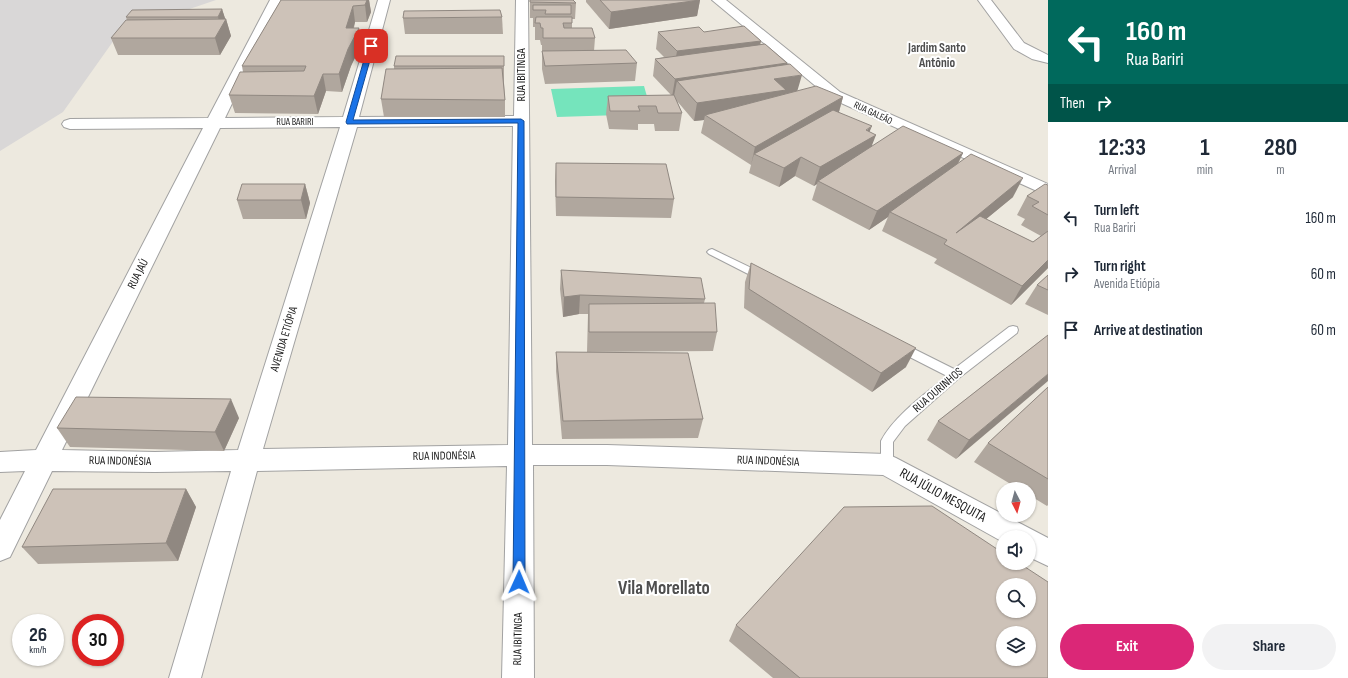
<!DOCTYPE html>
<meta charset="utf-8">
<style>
:root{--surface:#fff;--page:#f2f2f3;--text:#1f2937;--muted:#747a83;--accent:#db2777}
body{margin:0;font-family:"Sofia Sans Condensed",sans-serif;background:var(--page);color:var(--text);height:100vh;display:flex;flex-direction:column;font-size:15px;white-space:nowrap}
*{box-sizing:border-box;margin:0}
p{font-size:13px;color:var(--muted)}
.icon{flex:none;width:22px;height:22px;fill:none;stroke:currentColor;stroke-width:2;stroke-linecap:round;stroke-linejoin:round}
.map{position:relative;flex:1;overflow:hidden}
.details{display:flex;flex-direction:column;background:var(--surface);width:300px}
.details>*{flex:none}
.guide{background:#00695c;color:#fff;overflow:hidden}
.needle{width:26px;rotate:174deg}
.controls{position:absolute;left:996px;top:482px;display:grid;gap:8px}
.controls a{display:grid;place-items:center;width:40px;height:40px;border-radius:50%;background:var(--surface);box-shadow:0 1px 3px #0004;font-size:20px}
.speed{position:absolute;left:12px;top:614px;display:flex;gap:8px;font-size:20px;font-weight:700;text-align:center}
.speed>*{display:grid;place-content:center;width:52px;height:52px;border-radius:50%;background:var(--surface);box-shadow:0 1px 3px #0004;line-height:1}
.speed small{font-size:10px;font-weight:400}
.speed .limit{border:6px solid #d22;background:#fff;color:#111}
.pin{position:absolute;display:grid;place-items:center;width:34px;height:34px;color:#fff;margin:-17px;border-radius:8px;box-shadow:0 2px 6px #0006}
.me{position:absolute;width:44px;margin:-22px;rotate:1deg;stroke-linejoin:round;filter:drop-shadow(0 0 3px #0008)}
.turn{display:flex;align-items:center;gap:14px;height:84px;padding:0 12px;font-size:18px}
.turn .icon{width:52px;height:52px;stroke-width:2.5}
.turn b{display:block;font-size:28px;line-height:34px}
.then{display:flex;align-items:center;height:38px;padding:0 12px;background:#0003;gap:8px;font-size:15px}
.eta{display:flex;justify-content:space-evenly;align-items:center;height:68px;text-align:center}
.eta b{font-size:24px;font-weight:700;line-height:28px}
.action{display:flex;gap:8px;margin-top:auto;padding:8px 12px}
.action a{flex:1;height:46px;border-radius:24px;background:var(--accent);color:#fff;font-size:16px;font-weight:700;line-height:46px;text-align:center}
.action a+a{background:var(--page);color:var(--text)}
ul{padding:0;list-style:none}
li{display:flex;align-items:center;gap:12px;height:56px;padding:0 12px}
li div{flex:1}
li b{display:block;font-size:15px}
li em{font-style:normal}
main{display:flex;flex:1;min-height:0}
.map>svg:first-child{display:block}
</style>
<main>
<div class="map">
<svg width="1048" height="678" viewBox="0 0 1048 678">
<rect width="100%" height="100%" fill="#ede9df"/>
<path fill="#d9d7d7" d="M0 0H216L119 33 63 112 0 151Z"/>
<path fill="#75e4bc" d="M644 86 652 114 557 117 551 89Z"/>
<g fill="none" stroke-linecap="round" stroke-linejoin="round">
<defs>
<g id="service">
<path d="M712 249 766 275 767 277 766 279H758L709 254 707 252 709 250Z"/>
<path d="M1013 326 1017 327 1018 330 1017 333 959 378 905 426 893 442V465L891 469 887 470 883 469 881 465V441C894 416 925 394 947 376L896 350 894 347 896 344H904L954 369 1009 327Z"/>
</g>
<g id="minor">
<path d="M270 0H282L225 118 343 117 378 0H390L359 117 514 116 516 0H528L532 445H607L887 454 896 458 1048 538V566L1029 557V537H1003V542L883 475 607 465H533L534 678H502L507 466 257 471 201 678H169L231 471 155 472 52 471 10 557 0 561V520L25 471 0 472V452L36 450 203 128 70 129 64 127 62 124 64 121 70 119 208 118ZM513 126 508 445 263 449 357 127ZM340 127 238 450 155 452 62 450 220 128Z"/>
<path d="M712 0H726L840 92 1048 184V196L830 98Z"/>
<path d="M978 0H991L1024 43 1048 55V63L1032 59 1014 49Z"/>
</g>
</defs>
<use href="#service" stroke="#a2a2a2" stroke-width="2"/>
<use href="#minor" stroke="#a2a2a2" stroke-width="2"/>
<use href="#service" fill="#fff" fill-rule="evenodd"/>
<use href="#minor" fill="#fff" fill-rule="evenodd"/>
</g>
<g fill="#b0a79e">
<path d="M281 0H369L371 12 367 22H355L354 28 361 45 351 66 342 92 326 91 318 114 235 113 229 95 243 72 242 66Z"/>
<path d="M530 0 576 3 575 19H572V28L595 38 594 51 637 63 635 81 545 84 542 69V45H541L540 40H535V27H533V18H530Z"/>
<path d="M586 0H700L697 16 609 29 586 2Z"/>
<path d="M222 9 225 19H226L231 36 220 55H118L111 38 127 20 126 17Z"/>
<path d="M502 17 503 34H405L403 18Z"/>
<path d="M658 32H704L761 41 760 44 787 63 786 65 797 92 843 97 839 112 869 132 872 146 963 153 958 164 1013 197 986 219 1033 242 1041 236 1021 225 1025 219 1017 215 1027 196 1048 185V268L1011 305 934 263 937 259 882 231 888 217 869 230 812 200 817 184 814 186 795 176 779 187 749 173 751 165 701 133 704 120 694 121 677 101 682 113 679 131H655L654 124H638V130L609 129 606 114 608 96 671 95 653 76 655 59 664 57 656 49Z"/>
<path d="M504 56V83L505 100V117H384L381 99 394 69V66Z"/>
<path d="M556 163 674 199 671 218 556 216 555 181Z"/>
<path d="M305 184 310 203 306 219H243L237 200Z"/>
<path d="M751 263 906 367 872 392 744 308 745 282Z"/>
<path d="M561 270 705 299 704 303 717 332 713 351 587 352 588 314H579L563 317 560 289Z"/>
<path d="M1048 275V315L1025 304 1037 285Z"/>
<path d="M1048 335 956 459 927 440 938 421Z"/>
<path d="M556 352 703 419 698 438 562 439 556 371Z"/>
<path d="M1048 387V505L1047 506 1029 495V489H1019L974 462 988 443Z"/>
<path d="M239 418 224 451 70 447 57 428Z"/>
<path d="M186 489 196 507 178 561 38 564 22 547Z"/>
<path d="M736 625 1048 678H773L729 641Z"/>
</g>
<g fill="#908881">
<path d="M367 0H369L371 12 367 22 365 5Z"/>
<path d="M700 0 697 16 609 29 611 12Z"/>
<path d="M353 6 355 22 349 45 346 28Z"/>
<path d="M222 9 226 21V19L231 36 220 55 215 38 221 28 218 17Z"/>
<path d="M359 28 361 45 351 66 342 92 339 74 348 49Z"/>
<path d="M761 41 757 58 674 69 677 51Z"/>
<path d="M787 63 783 78 802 75 797 92 785 94 782 108 705 115 704 120 694 121 697 103 677 81 674 96 672 97 675 79Z"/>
<path d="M323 74 326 91 318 114 314 96Z"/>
<path d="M843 97 838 115 754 154 751 165 755 147Z"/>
<path d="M872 126 866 140 876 135 869 153 818 181 817 184 814 186 820 167Z"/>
<path d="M963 153 954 171 890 212 888 217 869 230 877 211Z"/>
<path d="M801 157 795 176 779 187 784 168Z"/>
<path d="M1023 178 1013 197 951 248 956 233Z"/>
<path d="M305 184 310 203 306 219 301 200Z"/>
<path d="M1048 260V268L1011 305 1022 286Z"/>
<path d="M580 295 579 314 563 317 564 297Z"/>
<path d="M916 348 906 367 872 392 881 373Z"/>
<path d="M1048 374V381L956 459 969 440Z"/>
<path d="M231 399 239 418 224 451 215 432Z"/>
<path d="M186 489 196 507 178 561 166 543Z"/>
</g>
<g fill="#cdc2b8" stroke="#908881" fill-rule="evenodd">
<path d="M281 0H367L365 5 353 6 346 28H359L348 49 339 74H323L314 96 229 95 240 72 304 71 306 66H242Z"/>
<path d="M530 0H573L576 3 530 2Z"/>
<path d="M600 0H700L611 12Z"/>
<path d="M533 5H571V14H545L546 10H533Z"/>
<path d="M222 9 218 17H126L132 10Z"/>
<path d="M500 10 502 17 403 18 404 11Z"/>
<path d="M536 17H572V23H563L564 28H592L595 38H543V28H541L540 23H535Z"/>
<path d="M226 19 215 38H111L126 20Z"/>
<path d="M744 26 761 41 677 51 658 32 699 27 704 32Z"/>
<path d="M765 44 787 63 675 79 655 59Z"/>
<path d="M626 50 637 63 545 66 542 51Z"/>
<path d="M396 56H504V66H394Z"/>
<path d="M790 64 802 75 774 79 786 90 697 103 677 81Z"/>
<path d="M502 68 505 100 381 99 386 69Z"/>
<path d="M816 86 843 97 755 147 705 115Z"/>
<path d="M674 95 682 113H658L656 106H638L640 111H610L608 96Z"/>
<path d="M833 110 872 126 866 130 876 135 820 167 801 157 784 168 754 154Z"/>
<path d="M903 126 963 153 877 211 818 181Z"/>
<path d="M971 154 1023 178 956 233 980 216 1033 242 1048 231V260L1022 286 944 244 947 240 890 212Z"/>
<path d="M556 163 666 164 674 199 556 197Z"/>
<path d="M242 184H305L301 200H237Z"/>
<path d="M1045 184 1048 185V215L1032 206 1039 202 1027 196Z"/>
<path d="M751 263 916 348 881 373 749 289Z"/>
<path d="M561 270 701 278 705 299 580 295 564 297Z"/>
<path d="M1048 275V290L1037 285Z"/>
<path d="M715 303 717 332H589V304Z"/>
<path d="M1048 335V374L969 440 938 421Z"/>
<path d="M556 352 688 353 703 419 563 421Z"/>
<path d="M1048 387V479L988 443Z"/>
<path d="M76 397 231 399 215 432 57 428Z"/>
<path d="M53 489H186L166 543 22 547Z"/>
<path d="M932 506 1003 553V563H1019L1048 582V678H800L736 625 844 507ZM1003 585H1029V611H1003ZM1003 633H1029V659H1003Z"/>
</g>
<path fill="#1a73e8" stroke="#114b97" d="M371 44 374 46 353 120 521 119 524 121 525 582 523 586 519 588 515 586 513 582 518 123 347 124 346 122 368 46Z"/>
<g text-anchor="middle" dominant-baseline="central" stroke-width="4" stroke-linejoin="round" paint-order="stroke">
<g font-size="10" fill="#1b1b1b" stroke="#fff">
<text transform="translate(873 113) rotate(25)">RUA GALEÃO</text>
<text x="295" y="122">RUA BARIRI</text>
</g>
<g font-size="12" fill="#1b1b1b" stroke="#fff">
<text transform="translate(521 75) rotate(-90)">RUA IBITINGA</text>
<text transform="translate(138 274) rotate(-63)">RUA JAÚ</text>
<text transform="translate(284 339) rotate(-73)">AVENIDA ETIÓPIA</text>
<text transform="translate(938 390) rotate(-41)">RUA OURINHOS</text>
<text transform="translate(444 456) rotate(-1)">RUA INDONÉSIA</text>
<text transform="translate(120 461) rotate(1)">RUA INDONÉSIA</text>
<text transform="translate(768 461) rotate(2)">RUA INDONÉSIA</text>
<text transform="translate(518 639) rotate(-89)">RUA IBITINGA</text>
</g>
<g font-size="13" font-weight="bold" fill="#4e4e4e" stroke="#fff">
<text x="937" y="48">Jardim Santo<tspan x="937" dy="15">Antônio</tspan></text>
</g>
<g font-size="14" fill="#1b1b1b" stroke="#fff">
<text transform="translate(943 495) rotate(29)">RUA JÚLIO MESQUITA</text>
</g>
<g font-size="19" font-weight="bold" fill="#4e4e4e" stroke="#fff">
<text x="664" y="588">Vila Morellato</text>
</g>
</g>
</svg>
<div class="controls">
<a><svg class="needle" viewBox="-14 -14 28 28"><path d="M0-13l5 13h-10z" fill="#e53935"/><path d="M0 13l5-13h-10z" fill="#747a83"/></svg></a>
<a><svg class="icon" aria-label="sound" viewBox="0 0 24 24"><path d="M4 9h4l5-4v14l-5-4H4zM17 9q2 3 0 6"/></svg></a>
<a><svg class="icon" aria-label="search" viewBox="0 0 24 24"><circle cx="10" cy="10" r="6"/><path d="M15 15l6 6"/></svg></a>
<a><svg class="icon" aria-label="layers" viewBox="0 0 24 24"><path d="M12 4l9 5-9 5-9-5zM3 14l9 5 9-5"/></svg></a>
</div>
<div class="speed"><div>26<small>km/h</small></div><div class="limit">30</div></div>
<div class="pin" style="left:371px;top:46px;background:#d93025"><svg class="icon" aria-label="arrive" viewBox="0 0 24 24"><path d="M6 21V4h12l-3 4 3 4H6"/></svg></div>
<svg class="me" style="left:519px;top:582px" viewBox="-20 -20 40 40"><path d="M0-17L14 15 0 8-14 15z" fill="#1a73e8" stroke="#fff" stroke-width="4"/></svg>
</div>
<section class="details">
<div class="guide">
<div class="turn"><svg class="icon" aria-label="left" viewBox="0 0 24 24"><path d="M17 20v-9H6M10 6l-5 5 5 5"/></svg><div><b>160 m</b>Rua Bariri</div></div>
<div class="then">Then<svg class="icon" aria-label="right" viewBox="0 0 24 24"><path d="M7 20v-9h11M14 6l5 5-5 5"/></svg></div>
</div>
<div class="eta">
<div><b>12:33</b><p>Arrival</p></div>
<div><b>1</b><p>min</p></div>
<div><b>280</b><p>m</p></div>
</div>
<ul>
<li><svg class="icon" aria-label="left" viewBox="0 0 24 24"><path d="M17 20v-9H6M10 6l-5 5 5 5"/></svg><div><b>Turn left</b><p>Rua Bariri</p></div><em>160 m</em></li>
<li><svg class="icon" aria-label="right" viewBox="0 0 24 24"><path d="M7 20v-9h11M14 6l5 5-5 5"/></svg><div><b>Turn right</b><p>Avenida Etiópia</p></div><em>60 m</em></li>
<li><svg class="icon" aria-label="arrive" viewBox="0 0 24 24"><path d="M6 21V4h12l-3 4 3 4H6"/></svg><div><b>Arrive at destination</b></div><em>60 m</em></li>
</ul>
<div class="action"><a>Exit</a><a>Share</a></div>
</section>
</main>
